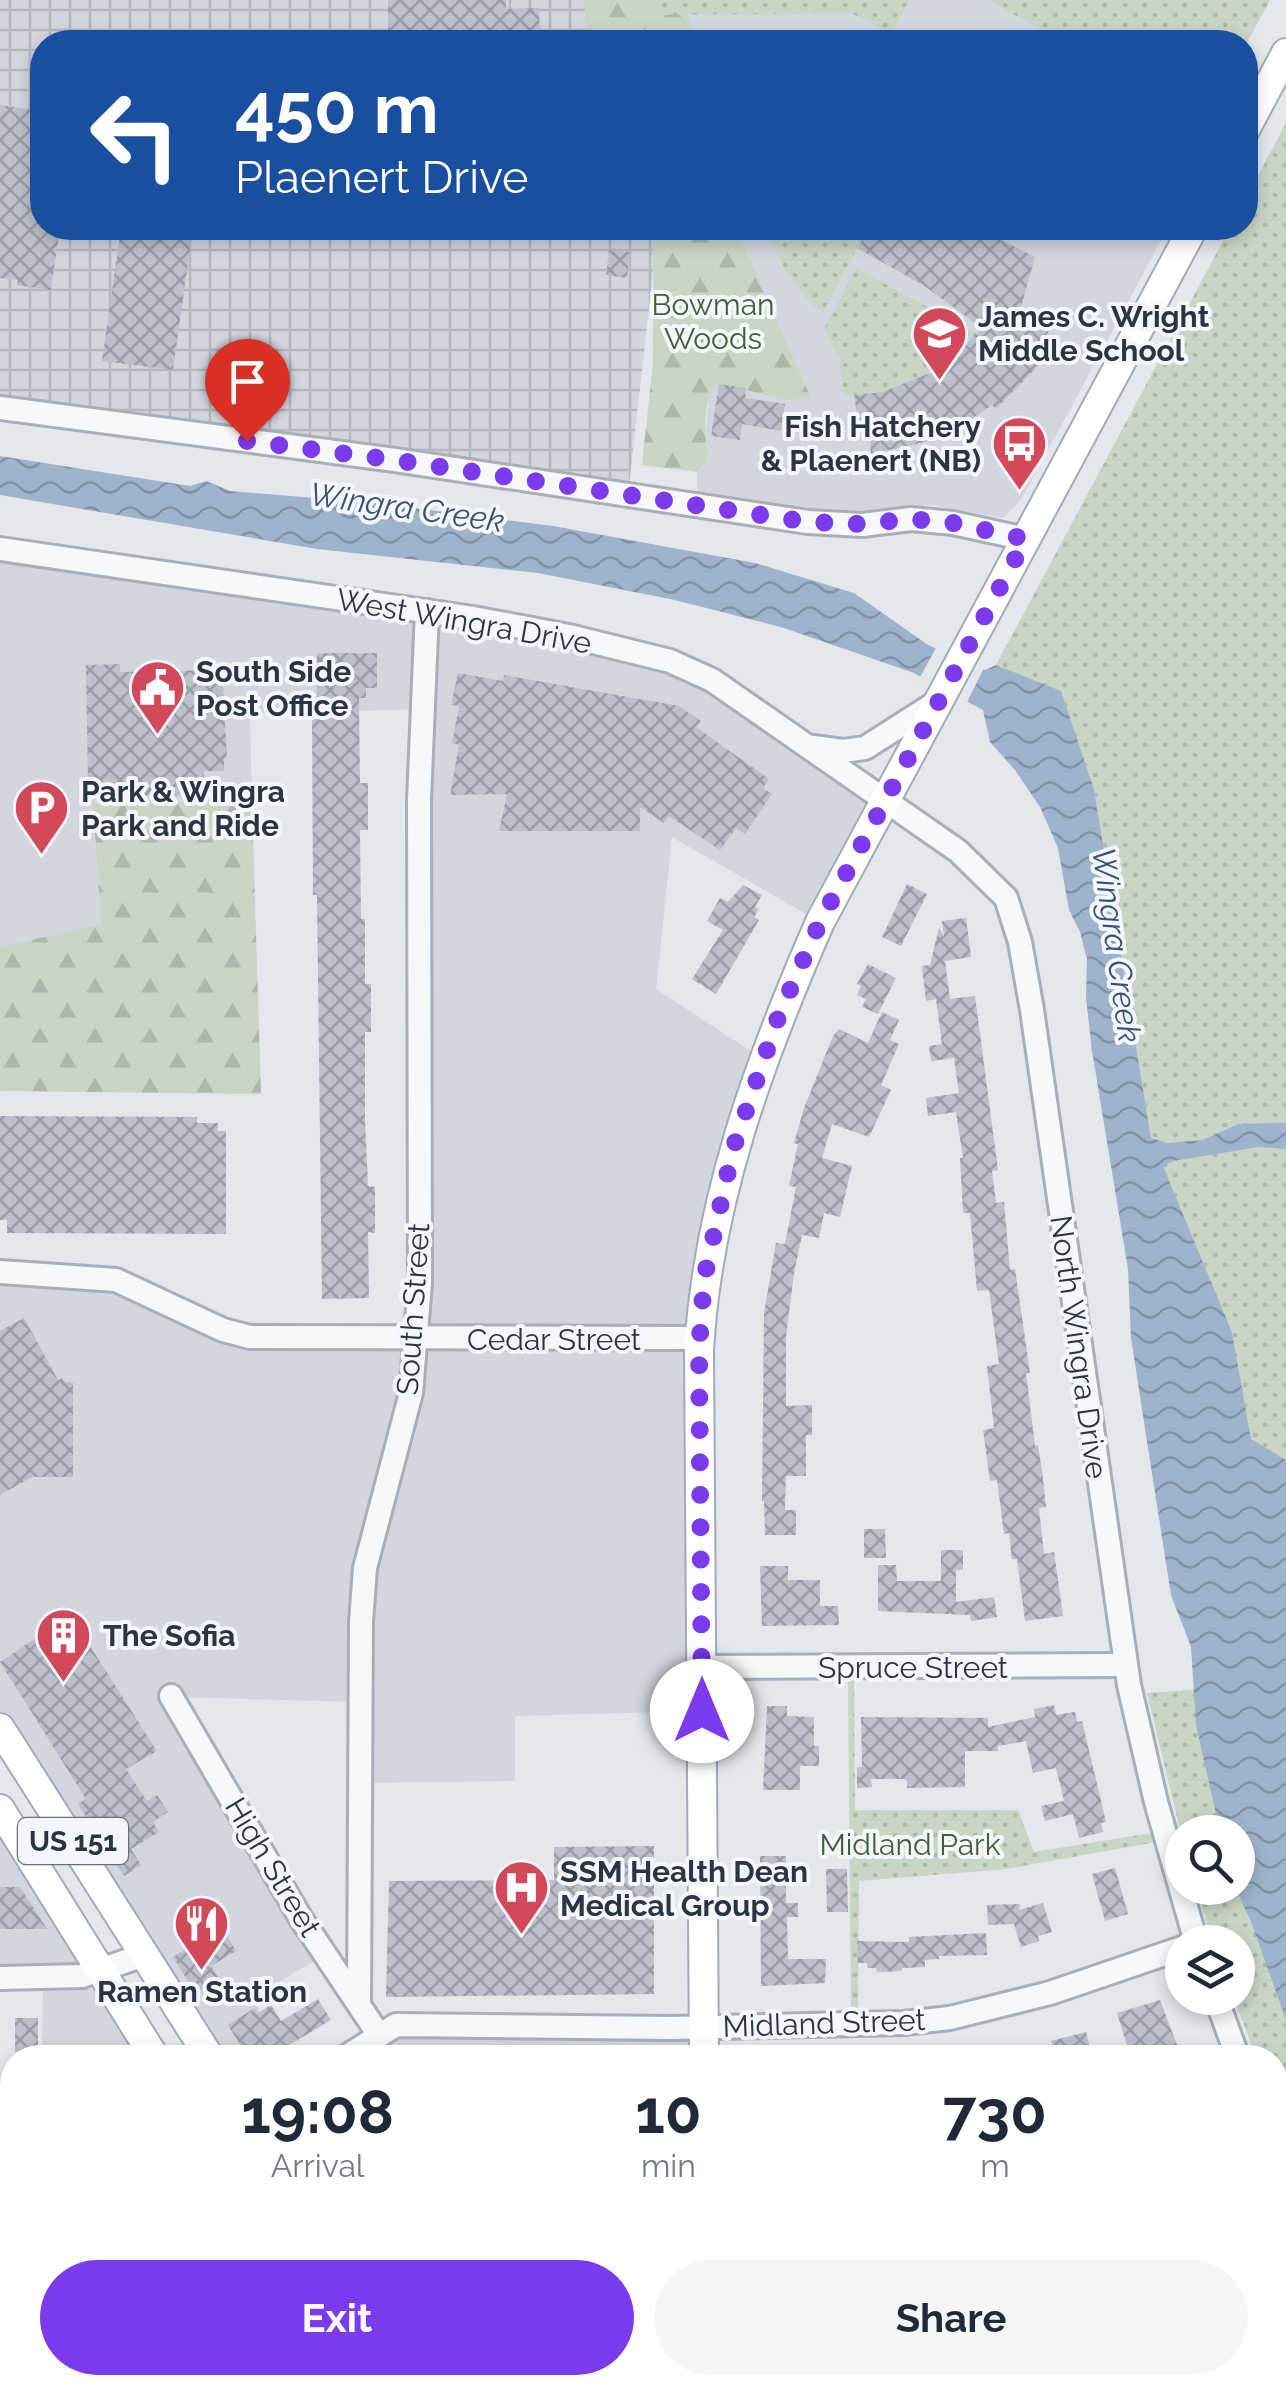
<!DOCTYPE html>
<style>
:root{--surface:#fff;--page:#f6f6f7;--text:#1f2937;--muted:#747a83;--accent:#7c3aed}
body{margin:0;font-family:Raleway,sans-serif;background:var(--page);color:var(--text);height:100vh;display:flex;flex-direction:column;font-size:38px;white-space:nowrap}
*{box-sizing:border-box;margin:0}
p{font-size:32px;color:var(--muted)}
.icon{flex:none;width:55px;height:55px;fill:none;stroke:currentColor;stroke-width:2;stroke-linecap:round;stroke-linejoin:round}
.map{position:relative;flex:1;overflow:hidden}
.side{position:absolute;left:0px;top:2045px;width:1288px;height:350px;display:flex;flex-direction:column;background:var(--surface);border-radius:40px 40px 0 0;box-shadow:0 5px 15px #0003}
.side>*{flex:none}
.top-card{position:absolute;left:30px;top:30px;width:1228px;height:210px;border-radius:40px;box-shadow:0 5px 15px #0003;background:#1a4fa0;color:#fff;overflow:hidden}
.fabs{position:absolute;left:1165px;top:1815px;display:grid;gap:20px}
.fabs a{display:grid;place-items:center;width:90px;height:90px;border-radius:50%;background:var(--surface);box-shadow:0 5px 15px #0003;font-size:50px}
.pin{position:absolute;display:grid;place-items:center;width:85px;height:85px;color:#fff;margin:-102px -42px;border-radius:50% 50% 50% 0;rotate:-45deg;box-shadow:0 0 10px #0007}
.pin .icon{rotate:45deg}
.me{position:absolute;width:110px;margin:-55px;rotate:0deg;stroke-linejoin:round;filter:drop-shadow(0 0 8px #0008)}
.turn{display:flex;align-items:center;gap:35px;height:210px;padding:0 40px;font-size:45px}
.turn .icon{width:130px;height:130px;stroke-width:2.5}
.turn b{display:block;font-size:70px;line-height:85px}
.eta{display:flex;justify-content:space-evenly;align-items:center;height:170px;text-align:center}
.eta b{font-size:60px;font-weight:700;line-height:70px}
.button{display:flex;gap:20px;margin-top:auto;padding:20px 40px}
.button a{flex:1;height:115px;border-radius:60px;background:var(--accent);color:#fff;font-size:40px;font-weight:700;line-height:115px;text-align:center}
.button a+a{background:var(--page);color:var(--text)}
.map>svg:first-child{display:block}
</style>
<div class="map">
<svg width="1286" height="2395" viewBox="0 0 1286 2395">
<defs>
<pattern id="industrial-grid" width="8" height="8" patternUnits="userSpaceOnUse" patternTransform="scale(2.5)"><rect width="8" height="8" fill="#d2d6de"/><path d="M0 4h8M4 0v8" fill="none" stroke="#b4b8c0"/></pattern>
<pattern id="forest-firs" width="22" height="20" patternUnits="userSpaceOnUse" patternTransform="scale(2.5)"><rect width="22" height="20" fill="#c9d6c5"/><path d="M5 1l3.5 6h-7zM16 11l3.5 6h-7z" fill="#adb8ab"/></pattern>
<pattern id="park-dots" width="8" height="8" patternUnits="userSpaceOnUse" patternTransform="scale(2.5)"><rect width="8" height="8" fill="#c9d6c5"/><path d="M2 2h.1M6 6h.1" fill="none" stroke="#adb8ab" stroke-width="1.8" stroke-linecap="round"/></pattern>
<pattern id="water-waves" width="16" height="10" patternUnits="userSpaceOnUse" patternTransform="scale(2.5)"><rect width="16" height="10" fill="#9fb4cc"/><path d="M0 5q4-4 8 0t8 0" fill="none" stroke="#8293a7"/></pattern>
<pattern id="building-cross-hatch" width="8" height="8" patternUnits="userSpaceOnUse" patternTransform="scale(2.5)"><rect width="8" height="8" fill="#bbc0ca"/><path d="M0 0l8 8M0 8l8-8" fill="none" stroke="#989da6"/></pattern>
</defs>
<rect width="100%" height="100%" fill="#e4e7ec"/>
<g fill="#d2d6de">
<path d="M909 0H987L1064 42H665L662 15 851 13 890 34Z"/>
<path d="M718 228H1168L1021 500 1003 518 932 505 831 513 787 511 697 497V472L708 460 705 442 709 394 714 383 787 400Z"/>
<path d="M0 549 670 661 888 801 820 922 672 837 656 989 763 1059 707 1259 702 1711 515 1716V1781L362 1783 361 1702 172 1697 326 1954 252 1998 285 2057H209L0 1730V1272L82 1276 223 1330 415 1339 422 709 250 714 252 804H93L101 924 0 947Z"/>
<path d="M0 1809 155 2057H42L43 1978H0Z"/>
<path d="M704 2026V2057L344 2058 379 2035Z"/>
<path d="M299 2382 357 2383 365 2395H281Z"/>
</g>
<path fill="url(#industrial-grid)" d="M0 0H595L612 42H42V228H658L628 495 0 408Z"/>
<path fill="#c9d6c5" d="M729 35H843L857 42H722Z"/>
<g fill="url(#forest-firs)">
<path d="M578 0H687L691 42H588L584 1Z"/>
<path d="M654 228H736L811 398 787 400 715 383C703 404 704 436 708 460L697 472 642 465 653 362Z"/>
<path d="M93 804H252L261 1094 0 1091V947L101 924Z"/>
</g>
<g fill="url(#park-dots)">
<path d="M661 0H909L891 34 851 13 662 15Z"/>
<path d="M987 0H1270L1245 46V42H1064Z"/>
<path d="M1286 123V1460L1251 1440 1232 1332 1151 1138 1094 789 1061 692 996 665 1230 228H1245V200Z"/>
<path d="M767 228H868L823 312C801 302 773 251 767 228Z"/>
<path d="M856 268 977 334C942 369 897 398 844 394L839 358 824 329Z"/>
<path d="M848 1679 854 1680 855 1810H1018L1034 1852 1164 1831 1167 1840 1007 1869 859 1881 858 2011H851Z"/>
<path d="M1286 1683V2126L1275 2103V2058L1256 2057 1234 1998H1238V1942H1213L1196 1888H1238V1832H1182V1838L1147 1693Z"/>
</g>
<path fill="url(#water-waves)" d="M0 456 190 486 206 481 230 491 375 503 553 526 755 563 854 593 928 645 985 670 996 665 1061 691 1094 789 1151 1138 1167 1143 1203 1140 1238 1124 1286 1123V1149L1259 1147 1173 1161 1163 1166 1232 1332 1251 1439 1286 1460V2020L1250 1919 1235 1888H1238V1832H1220L1196 1725 1191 1647 1171 1595 1144 1422 1131 1338 1128 1269 1092 1051 1086 998 1087 959 1080 932 1069 910 1058 848 1040 807 1015 770 990 742 983 710 914 673 784 628 675 600 538 573 317 549 0 495Z"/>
<path fill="#e4e7ec" d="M938 644 986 664 965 706 918 681Z"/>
<g fill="url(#building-cross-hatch)">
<path d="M388 0H506V9L539 8 540 42H388Z"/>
<path d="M0 105 42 111V228H60L51 290 17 285 18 280 0 278Z"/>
<path d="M121 228H193L173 370 102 361Z"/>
<path d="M868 228H978L1035 257 1021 307 1054 322 1033 359 1039 365 996 409 992 405 961 426 929 441 871 454 869 427H859L854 395 883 392 930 373 958 353 982 328 923 285 857 248Z"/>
<path d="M609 250 630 252 627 278 606 275Z"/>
<path d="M719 384 746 388 745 398 785 404 781 431 742 424 740 440 711 436Z"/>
<path d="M317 653H377V688H366V698H359L360 783H368V830H360L361 919H365V984H371V1032H365V1121L368 1186 375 1187V1233L368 1232 369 1298 322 1299 317 895H313L312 719H317Z"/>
<path d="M120 664V672L222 670 227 758H224V771H204V795L104 797V782L88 783 86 665Z"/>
<path d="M458 673 503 681 504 675 679 706 701 721 696 727 769 779 763 788 772 794 745 834 736 828 720 850 669 816 664 823 640 807V831H499L507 794 450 795 459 745 452 743 459 706 451 705Z"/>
<path d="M907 884 927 894 901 946 882 937Z"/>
<path d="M743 885 762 895 755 907 759 909 754 917 759 920 716 994 692 979 723 930 707 921 720 898 728 902Z"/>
<path d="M966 918 971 957 945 961 950 999 975 996 998 1170 992 1171 996 1203 1004 1202 1010 1270 1015 1269 1030 1373H1026L1035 1446 1038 1445 1043 1478 1046 1507 1039 1508 1044 1554 1054 1552 1063 1616 1025 1621 1017 1559H1012L1009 1533 1004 1534 997 1480 990 1481 983 1430 994 1428 987 1366 999 1364 989 1290 977 1291 970 1213H963L960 1158H963L956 1112 928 1116 926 1098 959 1093 954 1058 931 1061 929 1046 942 1044 936 999 926 1001 922 966 930 965 939 927 944 937 942 921Z"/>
<path d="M868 964 896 978 878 1014 862 1007 866 999 857 995 861 986 857 984Z"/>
<path d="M882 1012 899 1020 890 1040 899 1044 881 1085 891 1090 869 1137 832 1124 822 1158 852 1166 840 1217 824 1213 819 1238 802 1235 794 1273 786 1336V1406L812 1405V1435H806V1476H786L785 1510H796V1535H765L764 1501H762L764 1313 776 1243 785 1244 796 1187 789 1186 798 1144 794 1143 804 1108 833 1036 839 1029 868 1043Z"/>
<path d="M0 1116 197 1117V1123H218V1131H226V1234L7 1233V1220H0Z"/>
<path d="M24 1318 58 1380 62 1378 65 1382H73V1477H32L0 1495V1331Z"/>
<path d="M864 1529H885L886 1558H864Z"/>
<path d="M941 1550H963V1570H956V1602L994 1597 997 1617 971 1621 970 1615 878 1611V1565H896L897 1581H941Z"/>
<path d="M760 1566H788V1580H820V1606H838L839 1625 762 1626Z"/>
<path d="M70 1615 157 1751 126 1769 147 1801 157 1795 168 1812 153 1822 159 1832 131 1849 141 1865 124 1876 78 1804 86 1799 0 1662Z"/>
<path d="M1054 1705 1056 1715 1075 1712 1077 1722 1082 1721 1106 1822 1101 1823 1103 1832 1079 1838 1073 1814 1045 1821 1041 1806 1064 1801 1056 1768 1033 1773 1026 1741 998 1746V1751H965V1787L907 1788V1781L903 1779H871L872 1787 857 1788V1767H862L861 1717 988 1718V1727L1035 1717 1034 1709Z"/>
<path d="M767 1706H787V1716L814 1717V1746H819V1766H800V1790H763Z"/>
<path d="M654 1846V1994L386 1997 389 1881 554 1880V1847Z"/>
<path d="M760 1856H786V1903H798V1917H787L788 1959H826L825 1983 761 1986Z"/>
<path d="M1115 1868 1128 1914 1105 1921 1092 1874Z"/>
<path d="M826 1869H847L848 1912H827Z"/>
<path d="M0 1887H20L47 1929H0Z"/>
<path d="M1043 1903 1052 1932 1038 1936 1039 1941 1021 1947 1014 1924 988 1925 987 1905 1020 1904 1019 1910Z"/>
<path d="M221 1926 236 1951 211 1966 219 1979 196 1994 173 1957Z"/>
<path d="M986 1933 987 1955 939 1956V1959L925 1960V1967L902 1968V1971L877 1972 876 1968H868L867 1963H858L857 1941 909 1942V1937Z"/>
<path d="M318 1999 331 2020 281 2050 285 2058H248L228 2025 255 2008 258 2013 271 2005 281 2021Z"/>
<path d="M1160 2000 1182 2058H1131L1117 2013Z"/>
<rect x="15" y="2018" width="23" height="34"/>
<path d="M1086 2032 1093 2058H1055L1051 2041Z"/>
</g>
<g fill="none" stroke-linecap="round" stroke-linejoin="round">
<defs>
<g id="minor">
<path d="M0 408 395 460 808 522 862 525 911 519 953 523 1026 539"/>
<path d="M0 549 473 618 569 636 670 661 712 680 958 851 1006 898 1020 942 1032 1010 1129 1685 1156 1802 1196 1942"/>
<path d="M813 747 843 751 865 748 937 702"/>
<path d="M0 1272 116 1280 223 1330 250 1337 700 1338"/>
<path d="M701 1667 1125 1665"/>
<path d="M171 1696 300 1917 379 2035"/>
<path d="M0 1978 82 1976 144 1955"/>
<path d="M1216 1998 1238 2058"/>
<path d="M359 2001 361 1622 365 1568 411 1393 420 1283 419 800 427 611"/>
<path d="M344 2058 396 2025 671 2028 904 2023 950 2018 1050 1993 1182 1948"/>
<path d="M1275 2140 1286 2163"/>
<path d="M1275 2216 1286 2211"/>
<path d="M0 2296H12"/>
<path d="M1137 2382 1144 2395"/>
</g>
<g id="major">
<path d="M1245 130 1286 53"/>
<path d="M0 1728 210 2058"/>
<path d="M0 1809 155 2058"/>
<path d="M704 2058 699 1350C708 1199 760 1059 820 922L1193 228"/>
<path d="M357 2382 365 2395"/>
<path d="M417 2382 425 2395"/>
<path d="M703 2382V2395"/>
</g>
</defs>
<use href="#minor" stroke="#a9aeb7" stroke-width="28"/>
<use href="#major" stroke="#a3abb8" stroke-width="32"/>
<use href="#minor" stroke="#f7f8fa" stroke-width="22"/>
<use href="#major" stroke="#fff" stroke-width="28"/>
</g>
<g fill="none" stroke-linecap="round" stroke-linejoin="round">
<path stroke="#7c3aed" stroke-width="18" stroke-dasharray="0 32.4" d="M247 441 395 460 808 522 862 524 911 519 953 523 1026 539 820 922 779 1015 733 1149 704 1279 699 1350 702 1711"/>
</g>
<defs>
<symbol id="school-pin" viewBox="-11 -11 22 30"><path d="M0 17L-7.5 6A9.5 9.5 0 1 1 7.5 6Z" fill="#d1495b" stroke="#f4f6f9"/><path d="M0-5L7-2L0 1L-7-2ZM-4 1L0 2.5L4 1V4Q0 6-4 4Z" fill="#fff"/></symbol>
<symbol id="bus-pin" viewBox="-11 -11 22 30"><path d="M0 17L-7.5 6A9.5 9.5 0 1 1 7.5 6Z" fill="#d1495b" stroke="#f4f6f9"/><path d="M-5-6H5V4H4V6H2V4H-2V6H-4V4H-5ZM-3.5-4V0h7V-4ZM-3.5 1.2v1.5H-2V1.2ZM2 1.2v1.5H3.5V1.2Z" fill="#fff"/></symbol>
<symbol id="civic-pin" viewBox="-11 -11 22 30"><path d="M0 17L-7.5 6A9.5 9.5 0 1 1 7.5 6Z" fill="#d1495b" stroke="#f4f6f9"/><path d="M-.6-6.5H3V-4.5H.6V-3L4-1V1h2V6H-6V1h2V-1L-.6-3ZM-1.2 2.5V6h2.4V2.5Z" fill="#fff"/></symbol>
<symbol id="parking-pin" viewBox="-11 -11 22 30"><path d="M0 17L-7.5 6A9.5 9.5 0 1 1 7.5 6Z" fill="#d1495b" stroke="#f4f6f9"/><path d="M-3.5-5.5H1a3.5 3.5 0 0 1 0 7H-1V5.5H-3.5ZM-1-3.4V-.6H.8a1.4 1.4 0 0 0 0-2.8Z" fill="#fff"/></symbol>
<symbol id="building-pin" viewBox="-11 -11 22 30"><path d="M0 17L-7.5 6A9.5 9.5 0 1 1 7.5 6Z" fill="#d1495b" stroke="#f4f6f9"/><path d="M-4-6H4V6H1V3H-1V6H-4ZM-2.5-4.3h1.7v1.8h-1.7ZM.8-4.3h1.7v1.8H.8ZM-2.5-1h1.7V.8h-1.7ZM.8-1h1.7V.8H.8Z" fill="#fff"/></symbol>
<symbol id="hospital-pin" viewBox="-11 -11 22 30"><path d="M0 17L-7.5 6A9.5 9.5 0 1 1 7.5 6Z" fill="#d1495b" stroke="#f4f6f9"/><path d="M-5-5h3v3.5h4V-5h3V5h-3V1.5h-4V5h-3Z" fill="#fff"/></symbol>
<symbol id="restaurant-pin" viewBox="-11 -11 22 30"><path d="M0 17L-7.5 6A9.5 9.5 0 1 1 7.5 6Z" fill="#d1495b" stroke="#f4f6f9"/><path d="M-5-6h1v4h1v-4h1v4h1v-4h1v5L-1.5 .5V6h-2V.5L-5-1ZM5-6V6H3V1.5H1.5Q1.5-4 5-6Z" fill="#fff"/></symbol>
</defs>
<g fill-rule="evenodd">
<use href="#school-pin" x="908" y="302" width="63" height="86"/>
<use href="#bus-pin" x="988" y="412" width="63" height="86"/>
<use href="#civic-pin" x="126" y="656" width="63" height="86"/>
<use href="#parking-pin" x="10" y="776" width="63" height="86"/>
<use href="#building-pin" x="32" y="1604" width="63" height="86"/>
<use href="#hospital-pin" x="490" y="1856" width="63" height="86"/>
<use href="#restaurant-pin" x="170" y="1892" width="63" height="86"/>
</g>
<g text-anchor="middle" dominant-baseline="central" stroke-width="8" stroke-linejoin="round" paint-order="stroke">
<rect fill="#f4f6f9" stroke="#676e7b" stroke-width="2.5" x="18" y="1818" width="110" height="46" rx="8"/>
<g font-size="28" font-weight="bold" fill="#2b3445">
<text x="73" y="1841">US 151</text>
</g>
<g font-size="30" fill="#3f6138" stroke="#f4f6f9">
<text x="713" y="304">Bowman<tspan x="713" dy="34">Woods</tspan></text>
<text x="910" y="1844">Midland Park</text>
</g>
<g font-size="30" font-weight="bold" fill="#2b3445" stroke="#f4f6f9" text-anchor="start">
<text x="978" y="316">James C. Wright<tspan x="978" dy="34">Middle School</tspan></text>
<text x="981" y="426" text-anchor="end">Fish Hatchery<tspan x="981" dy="34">&amp; Plaenert (NB)</tspan></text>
<text x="196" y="671">South Side<tspan x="196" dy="34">Post Office</tspan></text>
<text x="81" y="791">Park &amp; Wingra<tspan x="81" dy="34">Park and Ride</tspan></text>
<text x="103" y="1635">The Sofia</text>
<text x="560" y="1871">SSM Health Dean<tspan x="560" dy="34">Medical Group</tspan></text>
<text x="202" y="1991" text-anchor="middle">Ramen Station</text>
</g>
<g font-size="30" fill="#2b3445" stroke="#f4f6f9">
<text transform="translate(464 621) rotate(10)">West Wingra Drive</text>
<text transform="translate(413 1309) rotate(-86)">South Street</text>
<text x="554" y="1339">Cedar Street</text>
<text transform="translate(1079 1347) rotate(82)">North Wingra Drive</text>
<text x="913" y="1667">Spruce Street</text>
<text transform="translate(273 1867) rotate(59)">High Street</text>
<text transform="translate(824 2023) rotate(-2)">Midland Street</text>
</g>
<g font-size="32" font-style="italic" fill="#34527a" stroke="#f4f6f9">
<text transform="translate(407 507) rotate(8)">Wingra Creek</text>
<text transform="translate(1117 945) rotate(82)">Wingra Creek</text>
</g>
</g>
</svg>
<div class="fabs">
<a><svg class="icon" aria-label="search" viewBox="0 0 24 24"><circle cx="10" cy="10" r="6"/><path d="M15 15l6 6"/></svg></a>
<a><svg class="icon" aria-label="layers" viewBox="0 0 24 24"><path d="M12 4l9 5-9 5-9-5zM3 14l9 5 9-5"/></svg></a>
</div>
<div class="pin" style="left:247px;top:441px;background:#d93025"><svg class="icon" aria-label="arrive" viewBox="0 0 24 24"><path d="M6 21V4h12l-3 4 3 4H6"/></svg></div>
<svg class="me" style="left:702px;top:1711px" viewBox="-20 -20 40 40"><circle r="19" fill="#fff"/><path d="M0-13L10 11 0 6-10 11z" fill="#7c3aed"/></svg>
<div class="top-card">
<div class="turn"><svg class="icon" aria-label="left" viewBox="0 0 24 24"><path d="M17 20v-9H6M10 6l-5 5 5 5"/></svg><div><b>450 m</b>Plaenert Drive</div></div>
</div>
<section class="side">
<div class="eta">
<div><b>19:08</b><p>Arrival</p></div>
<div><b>10</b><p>min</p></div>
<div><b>730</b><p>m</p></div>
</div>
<div class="button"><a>Exit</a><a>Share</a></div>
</section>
</div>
